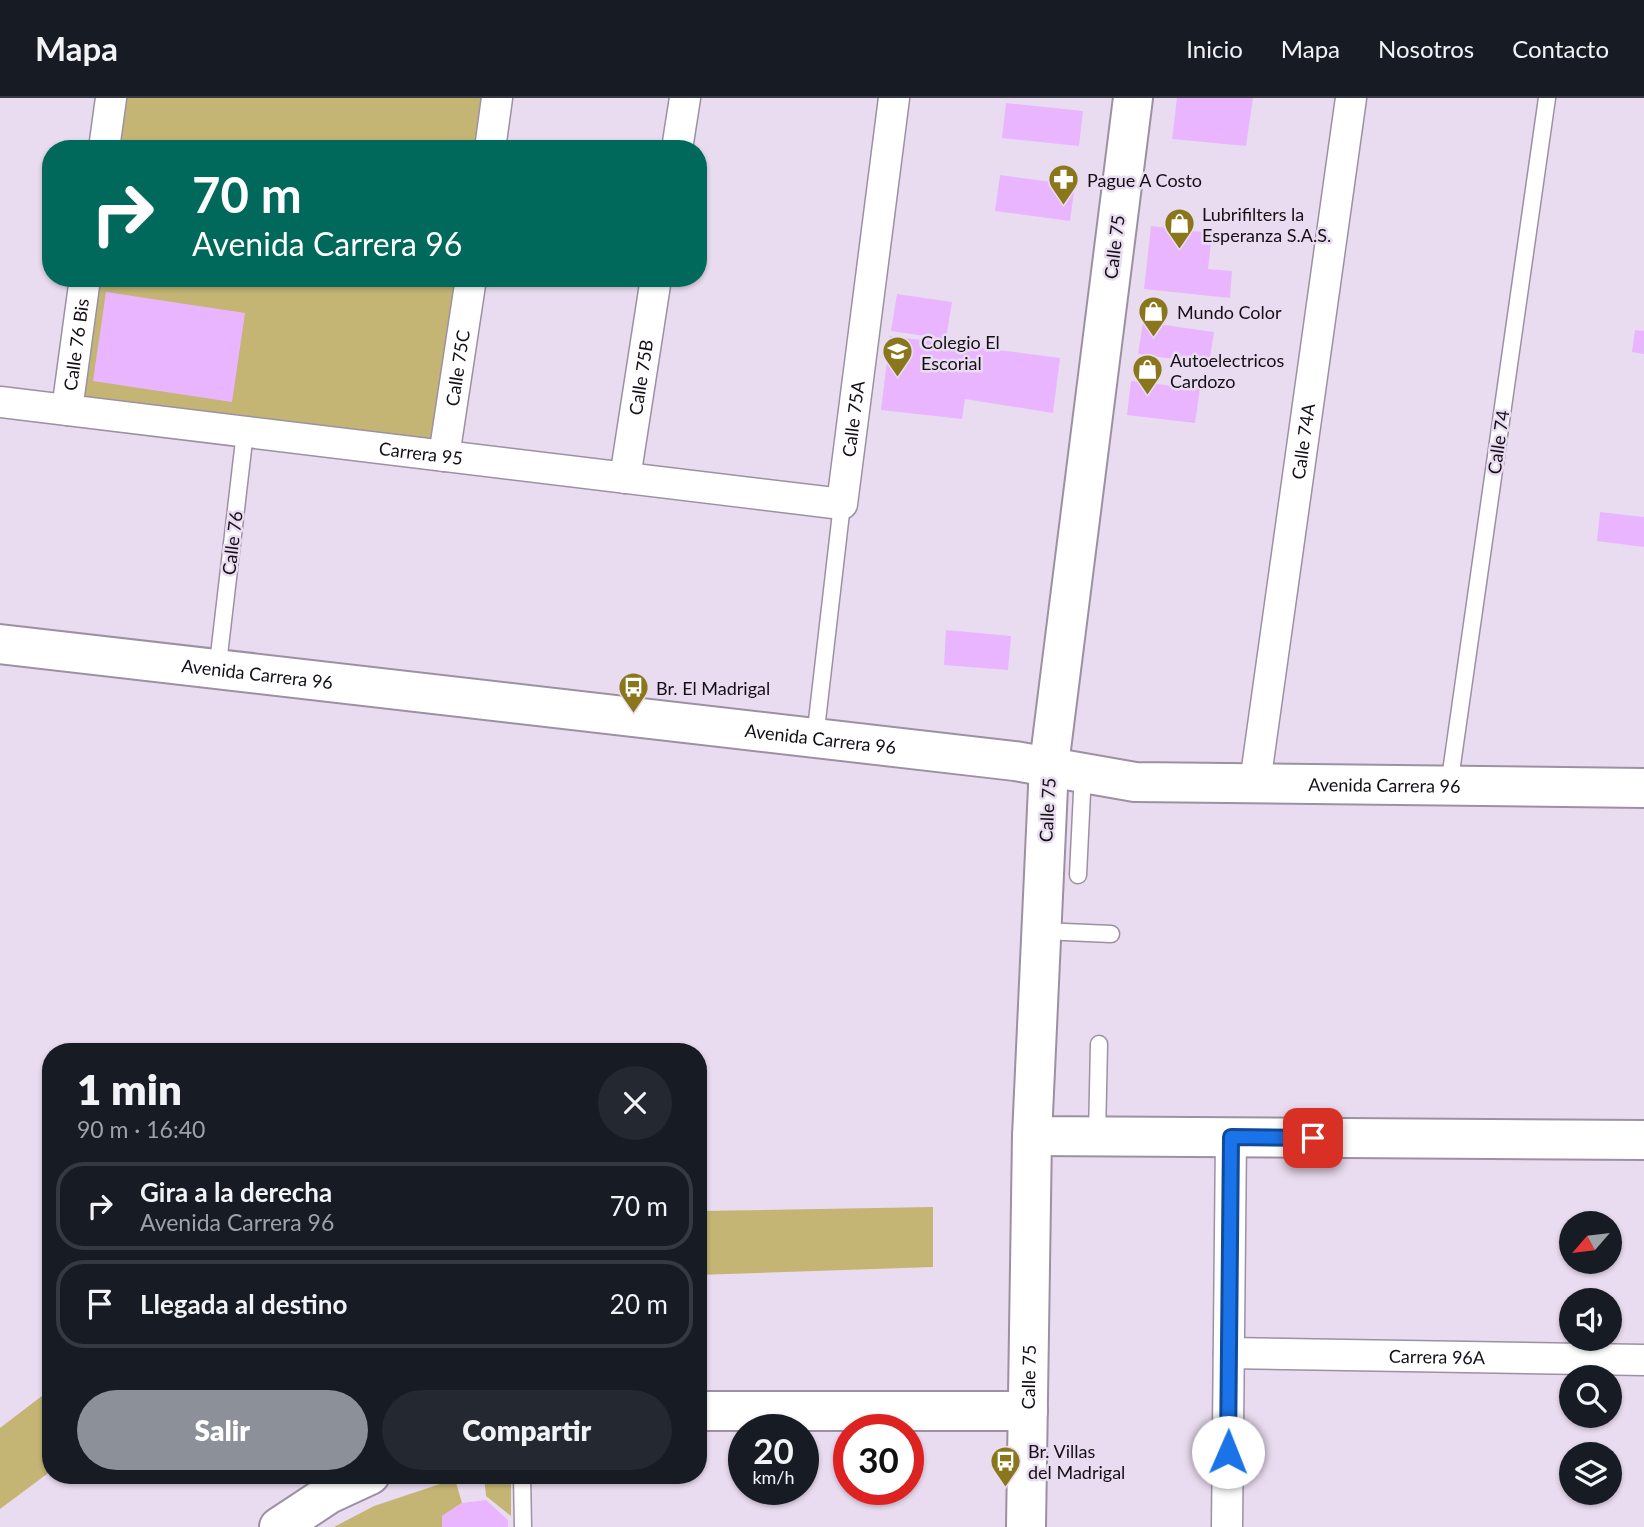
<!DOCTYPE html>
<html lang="es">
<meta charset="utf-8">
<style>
:root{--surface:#171b24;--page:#242831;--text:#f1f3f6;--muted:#9ea1a6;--line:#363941;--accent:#8c9099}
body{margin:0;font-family:Lato,sans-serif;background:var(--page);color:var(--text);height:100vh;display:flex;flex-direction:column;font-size:26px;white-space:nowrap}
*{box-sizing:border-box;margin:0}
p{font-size:23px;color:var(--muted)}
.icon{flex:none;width:38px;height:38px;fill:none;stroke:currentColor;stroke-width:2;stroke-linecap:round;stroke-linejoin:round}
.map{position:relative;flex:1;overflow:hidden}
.side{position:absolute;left:42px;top:945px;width:665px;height:441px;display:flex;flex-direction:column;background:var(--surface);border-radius:28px;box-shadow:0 2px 5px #0004}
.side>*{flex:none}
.top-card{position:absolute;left:42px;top:42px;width:665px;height:147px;border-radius:28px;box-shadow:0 2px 5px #0004;background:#00695c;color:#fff;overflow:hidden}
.needle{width:46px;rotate:242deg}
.tools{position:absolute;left:1559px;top:1113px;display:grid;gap:14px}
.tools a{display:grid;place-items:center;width:63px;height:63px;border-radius:50%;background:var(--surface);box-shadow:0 2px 5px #0004;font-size:35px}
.speed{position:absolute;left:728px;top:1316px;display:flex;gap:14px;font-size:35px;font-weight:700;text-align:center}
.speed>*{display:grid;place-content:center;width:91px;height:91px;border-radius:50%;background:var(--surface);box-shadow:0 2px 5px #0004;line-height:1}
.speed small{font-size:18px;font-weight:400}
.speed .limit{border:10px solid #d22;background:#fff;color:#111}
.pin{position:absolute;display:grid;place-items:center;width:60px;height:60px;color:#fff;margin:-30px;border-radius:14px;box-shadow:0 4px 10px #0006}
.me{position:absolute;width:77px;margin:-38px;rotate:1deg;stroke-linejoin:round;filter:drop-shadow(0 0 5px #0008)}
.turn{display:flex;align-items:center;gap:24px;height:147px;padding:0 35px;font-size:32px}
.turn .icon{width:91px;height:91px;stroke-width:2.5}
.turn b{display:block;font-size:49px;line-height:60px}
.round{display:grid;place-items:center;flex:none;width:74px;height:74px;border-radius:37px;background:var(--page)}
.head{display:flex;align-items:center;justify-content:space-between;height:119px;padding:0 35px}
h1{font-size:42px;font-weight:800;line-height:52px}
.action{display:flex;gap:14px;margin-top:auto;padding:14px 35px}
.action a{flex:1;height:80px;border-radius:42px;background:var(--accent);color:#fff;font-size:28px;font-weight:800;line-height:80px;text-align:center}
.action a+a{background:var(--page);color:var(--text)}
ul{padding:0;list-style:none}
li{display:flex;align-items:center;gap:21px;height:88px;margin:0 14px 10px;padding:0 21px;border:4px solid var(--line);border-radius:28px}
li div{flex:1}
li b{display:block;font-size:26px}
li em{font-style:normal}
header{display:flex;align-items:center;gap:42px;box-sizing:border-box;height:98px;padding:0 35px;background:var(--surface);border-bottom:2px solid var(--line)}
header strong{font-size:33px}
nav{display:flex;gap:38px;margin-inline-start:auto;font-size:24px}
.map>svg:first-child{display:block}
</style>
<header>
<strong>Mapa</strong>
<nav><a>Inicio</a><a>Mapa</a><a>Nosotros</a><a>Contacto</a></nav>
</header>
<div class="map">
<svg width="1644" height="1429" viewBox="0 0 1644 1429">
<rect width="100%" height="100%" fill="#eadcf0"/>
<g fill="#c4b574">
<path d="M111 0H497L490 51H104Z"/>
<path d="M85 180H471L444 358 67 312Z"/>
<path d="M933 1109V1169L698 1177V1113Z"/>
<path d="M51 1291V1373L0 1411V1330Z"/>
<path d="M484 1377H511V1418L486 1398Z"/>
<path d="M455 1381 462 1405 442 1418V1429H334L374 1408Z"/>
</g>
<g fill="#eab5ff">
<path d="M1177 0H1253L1246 48 1172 41Z"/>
<path d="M1006 5 1083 13 1079 48 1002 40Z"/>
<path d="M1000 77 1075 87 1070 123 995 113Z"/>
<path d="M1151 128 1212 135 1208 171 1232 173 1230 200 1144 191Z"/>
<path d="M106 194 245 215 232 304 93 283Z"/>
<path d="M897 196 952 204 946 241 891 233Z"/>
<path d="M1143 224 1214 234 1209 266 1138 256Z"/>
<path d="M1635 232 1644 233V256L1632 254Z"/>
<path d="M890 238 1060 260 1053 315 965 301 962 321 881 312Z"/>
<path d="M1131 283 1200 291 1195 325 1127 317Z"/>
<path d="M1600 414 1644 419V449L1597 443Z"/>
<path d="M946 532 1011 538 1008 572 944 567Z"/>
<path d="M486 1402 508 1422V1429H442V1418L462 1405Z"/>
</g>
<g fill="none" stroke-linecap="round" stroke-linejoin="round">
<defs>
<g id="service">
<path d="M219 557 245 334"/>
<path d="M815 640 842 406"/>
<path d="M1449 688 1547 0"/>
<path d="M1078 777 1083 674"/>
<path d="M1042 833 1111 836"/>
<path d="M1097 1038 1099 946"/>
<path d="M522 1377 523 1429"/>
</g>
<g id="minor">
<path d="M104 51 111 0"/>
<path d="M490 51 497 0"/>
<path d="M677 51 685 0"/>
<path id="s1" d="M0 304 842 406 894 0"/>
<path id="s2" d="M67 312 85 180"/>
<path id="s3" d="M444 358 471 180"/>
<path id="s4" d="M625 380 656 180"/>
<path id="s5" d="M1255 685 1351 0"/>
<path id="s6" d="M1229 1255 1644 1262"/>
<path d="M1227 1429 1231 1039"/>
</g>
<g id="tertiary">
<path d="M698 1313H1028"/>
<path d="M279 1429 329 1396 370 1377"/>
<path id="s7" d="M1026 1429 1032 1038"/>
</g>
<g id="secondary">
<path d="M1133 0 1049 667 1032 1038 1644 1042"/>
<path id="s8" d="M0 546 1015 663 1135 684 1644 690"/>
</g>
</defs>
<use href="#service" stroke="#9d90a3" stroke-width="19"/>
<use href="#minor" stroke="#9d90a3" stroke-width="33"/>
<use href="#tertiary" stroke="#9d90a3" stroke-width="42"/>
<use href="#secondary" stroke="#9d90a3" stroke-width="42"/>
<use href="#service" stroke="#fff" stroke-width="16"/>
<use href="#minor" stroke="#fff" stroke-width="30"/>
<use href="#tertiary" stroke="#fff" stroke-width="38"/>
<use href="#secondary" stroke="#fff" stroke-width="38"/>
</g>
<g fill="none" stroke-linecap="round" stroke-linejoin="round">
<defs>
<path id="route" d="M1228 1354 1231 1039 1313 1040"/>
</defs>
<use href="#route" stroke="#114b97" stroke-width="18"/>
<use href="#route" stroke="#1a73e8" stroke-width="12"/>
</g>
<defs>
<symbol id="pharmacy-pin" viewBox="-11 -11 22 30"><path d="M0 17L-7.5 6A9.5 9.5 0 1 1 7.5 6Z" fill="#8a771b" stroke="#eadcf0"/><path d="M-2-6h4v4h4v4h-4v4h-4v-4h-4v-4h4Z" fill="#fff"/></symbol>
<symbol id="shop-pin" viewBox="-11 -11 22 30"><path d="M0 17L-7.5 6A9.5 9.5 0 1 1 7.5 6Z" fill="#8a771b" stroke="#eadcf0"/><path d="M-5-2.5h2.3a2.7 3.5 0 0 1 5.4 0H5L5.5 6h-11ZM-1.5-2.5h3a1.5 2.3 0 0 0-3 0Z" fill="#fff"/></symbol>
<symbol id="school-pin" viewBox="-11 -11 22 30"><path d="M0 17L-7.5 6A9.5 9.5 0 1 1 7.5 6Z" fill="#8a771b" stroke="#eadcf0"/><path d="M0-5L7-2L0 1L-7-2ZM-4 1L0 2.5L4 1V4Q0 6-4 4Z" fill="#fff"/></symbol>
<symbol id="bus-pin" viewBox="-11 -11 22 30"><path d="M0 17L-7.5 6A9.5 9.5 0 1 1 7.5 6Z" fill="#8a771b" stroke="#eadcf0"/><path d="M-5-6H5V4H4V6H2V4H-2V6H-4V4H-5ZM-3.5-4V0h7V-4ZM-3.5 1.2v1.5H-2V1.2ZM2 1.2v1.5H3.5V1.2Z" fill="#fff"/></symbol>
</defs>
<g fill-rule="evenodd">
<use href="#pharmacy-pin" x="1046" y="64" width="35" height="47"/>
<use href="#shop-pin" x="1162" y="108" width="35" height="47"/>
<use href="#shop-pin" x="1136" y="196" width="35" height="47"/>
<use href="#school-pin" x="880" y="236" width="35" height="47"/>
<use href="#shop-pin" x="1130" y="254" width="35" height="47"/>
<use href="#bus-pin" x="616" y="572" width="35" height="47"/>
<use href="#bus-pin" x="988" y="1346" width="35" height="47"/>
</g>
<g text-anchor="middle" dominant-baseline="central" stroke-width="5" stroke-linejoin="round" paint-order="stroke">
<g font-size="18" fill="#140f16" stroke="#eadcf0" text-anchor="start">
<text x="1087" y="82">Pague A Costo</text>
<text x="1202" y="116">Lubrifilters la<tspan x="1202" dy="21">Esperanza S.A.S.</tspan></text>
<text x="1177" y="214">Mundo Color</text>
<text x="921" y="244">Colegio El<tspan x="921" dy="21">Escorial</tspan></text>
<text x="1170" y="262">Autoelectricos<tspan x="1170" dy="21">Cardozo</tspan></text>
<text x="656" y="590">Br. El Madrigal</text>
<text x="1028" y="1353">Br. Villas<tspan x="1028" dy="21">del Madrigal</tspan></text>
</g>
<g font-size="18" fill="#140f16" stroke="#eadcf0">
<text transform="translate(1114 149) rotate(-83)">Calle 75</text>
<text stroke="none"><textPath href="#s2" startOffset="66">Calle 76 Bis</textPath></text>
<text stroke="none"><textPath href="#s3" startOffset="89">Calle 75C</textPath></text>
<text stroke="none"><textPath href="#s4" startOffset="102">Calle 75B</textPath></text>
<text stroke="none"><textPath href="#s1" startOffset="934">Calle 75A</textPath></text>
<text stroke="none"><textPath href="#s5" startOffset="345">Calle 74A</textPath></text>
<text transform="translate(1498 344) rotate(-82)">Calle 74</text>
<text stroke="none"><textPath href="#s1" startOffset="424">Carrera 95</textPath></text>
<text transform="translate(232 445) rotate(-83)">Calle 76</text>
<text stroke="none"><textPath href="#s8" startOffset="259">Avenida Carrera 96</textPath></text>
<text stroke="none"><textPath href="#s8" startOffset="826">Avenida Carrera 96</textPath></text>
<text stroke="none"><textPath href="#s8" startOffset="1393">Avenida Carrera 96</textPath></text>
<text transform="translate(1047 712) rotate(-87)">Calle 75</text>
<text stroke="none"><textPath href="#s6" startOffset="208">Carrera 96A</textPath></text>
<text stroke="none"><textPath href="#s7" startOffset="150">Calle 75</textPath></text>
</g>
</g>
</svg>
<div class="tools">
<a><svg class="needle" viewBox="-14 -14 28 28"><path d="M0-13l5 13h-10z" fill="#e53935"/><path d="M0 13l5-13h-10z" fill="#9ea1a6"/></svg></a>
<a><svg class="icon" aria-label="sound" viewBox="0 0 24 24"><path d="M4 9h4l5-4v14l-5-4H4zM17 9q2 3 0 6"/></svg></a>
<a><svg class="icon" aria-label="search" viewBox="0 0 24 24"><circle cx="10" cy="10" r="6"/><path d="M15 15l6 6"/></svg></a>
<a><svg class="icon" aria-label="layers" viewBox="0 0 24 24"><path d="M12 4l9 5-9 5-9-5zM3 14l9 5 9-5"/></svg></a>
</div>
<div class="speed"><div>20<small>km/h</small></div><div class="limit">30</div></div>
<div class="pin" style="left:1313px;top:1040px;background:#d93025"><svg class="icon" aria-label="arrive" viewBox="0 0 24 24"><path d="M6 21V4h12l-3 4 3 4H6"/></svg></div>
<svg class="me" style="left:1228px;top:1354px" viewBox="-20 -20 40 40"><circle r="19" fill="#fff"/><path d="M0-13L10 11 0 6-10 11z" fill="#1a73e8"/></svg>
<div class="top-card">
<div class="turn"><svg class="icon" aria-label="right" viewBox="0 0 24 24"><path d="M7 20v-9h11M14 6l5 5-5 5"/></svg><div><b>70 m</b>Avenida Carrera 96</div></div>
</div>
<section class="side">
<div class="head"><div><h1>1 min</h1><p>90 m · 16:40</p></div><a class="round"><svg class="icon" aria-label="close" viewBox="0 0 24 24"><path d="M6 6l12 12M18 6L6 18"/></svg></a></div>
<ul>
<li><svg class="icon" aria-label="right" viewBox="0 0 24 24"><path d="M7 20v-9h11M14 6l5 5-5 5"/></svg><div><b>Gira a la derecha</b><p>Avenida Carrera 96</p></div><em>70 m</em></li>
<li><svg class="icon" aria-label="arrive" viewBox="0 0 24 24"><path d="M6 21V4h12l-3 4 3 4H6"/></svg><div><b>Llegada al destino</b></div><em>20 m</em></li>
</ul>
<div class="action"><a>Salir</a><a>Compartir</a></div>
</section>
</div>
